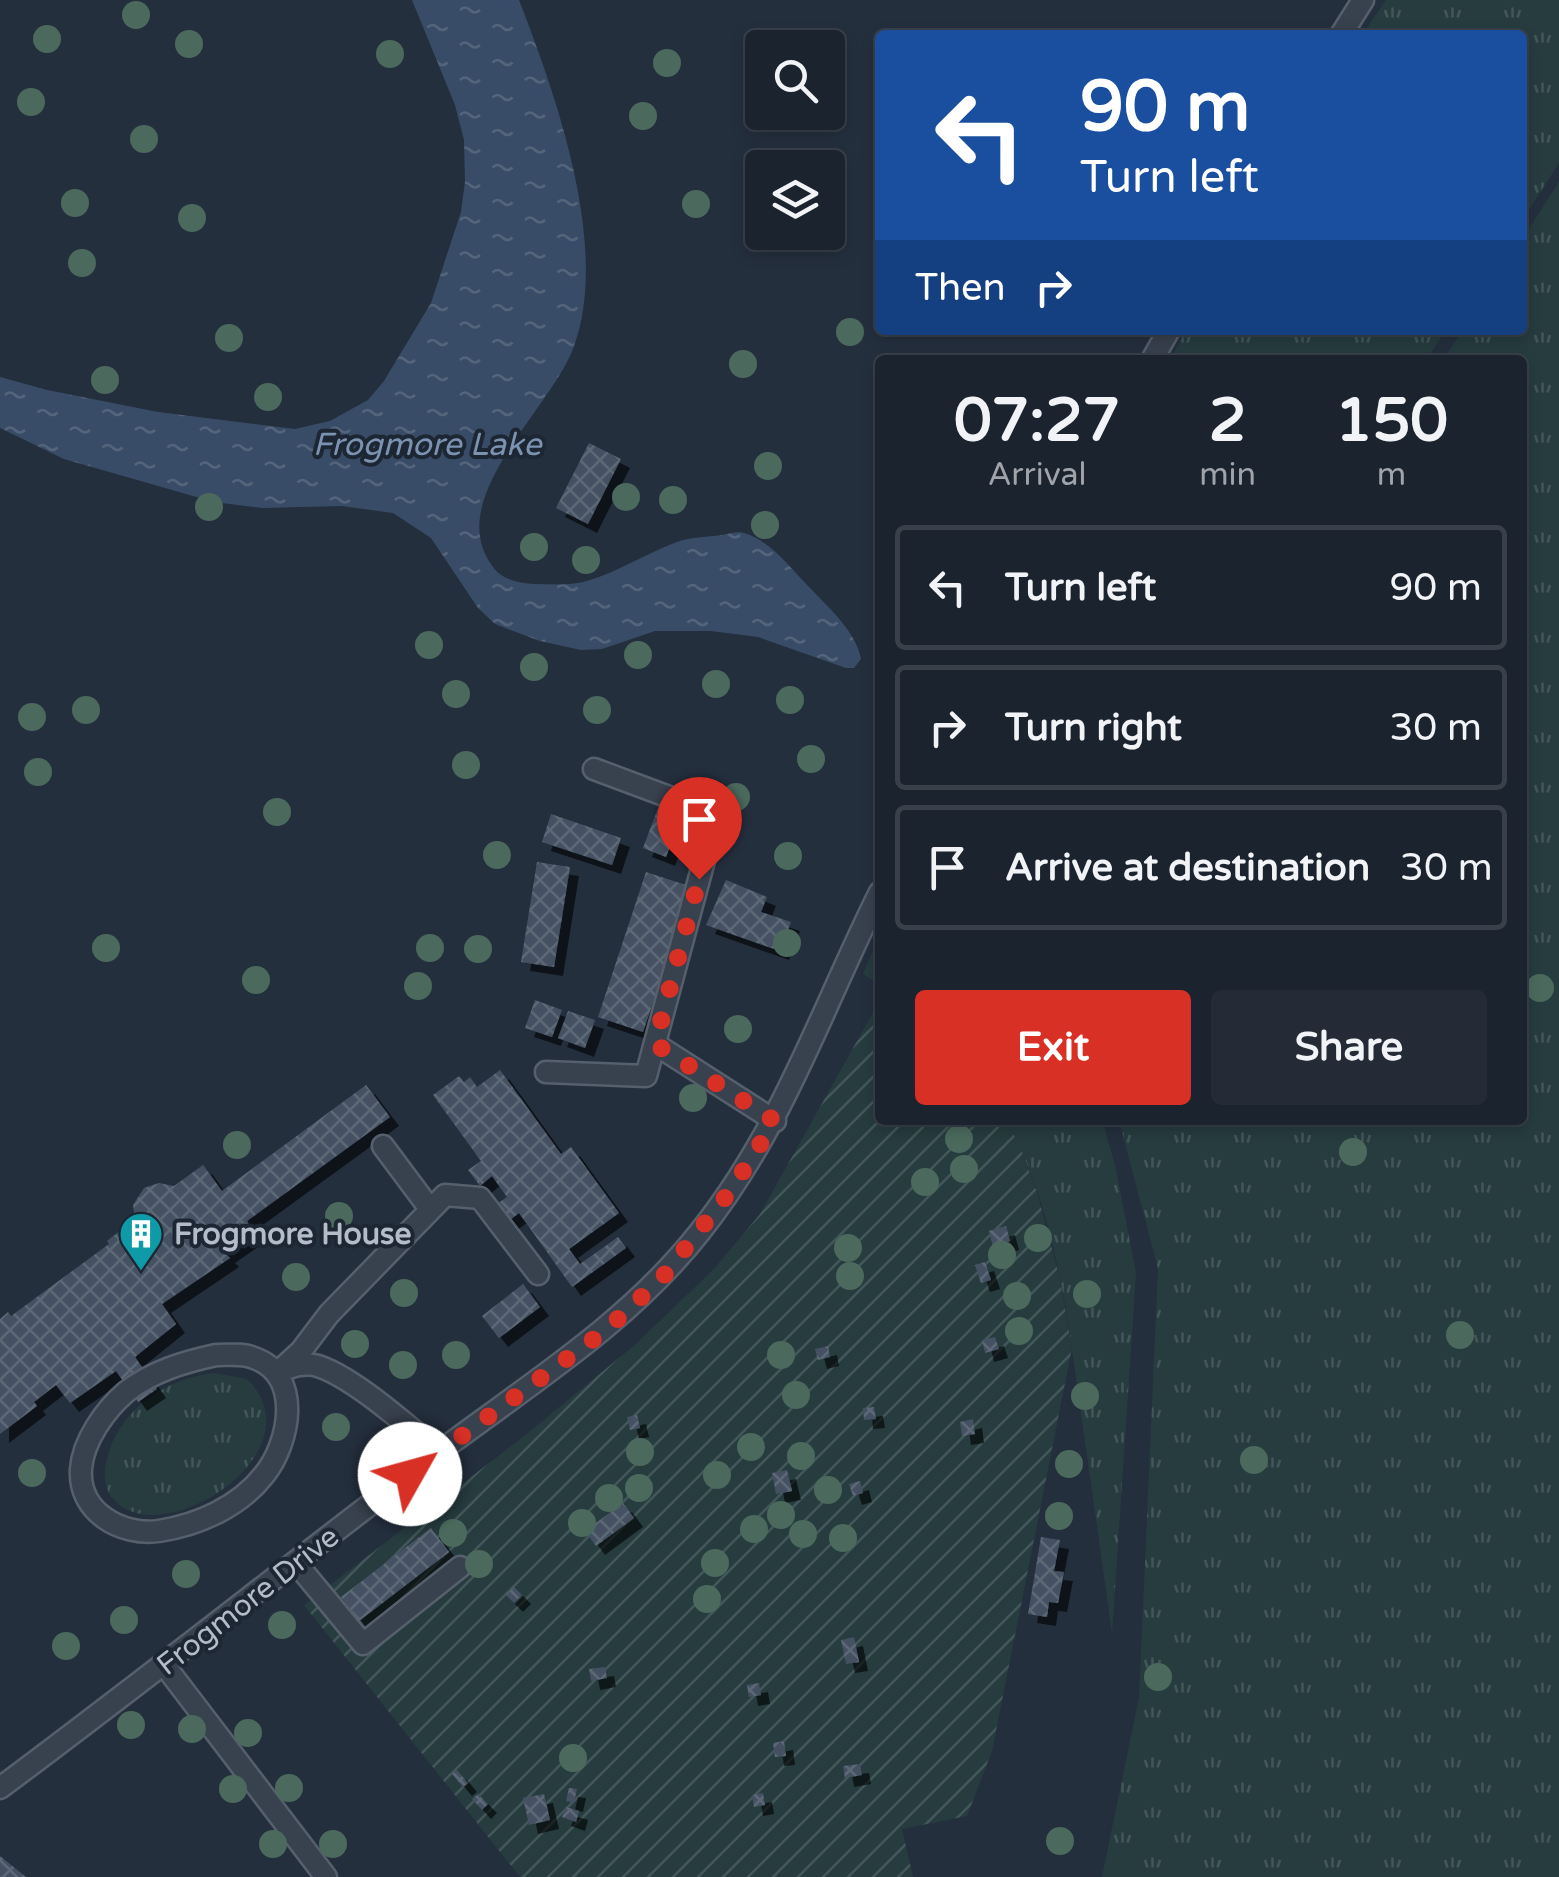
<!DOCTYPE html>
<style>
:root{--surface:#1b232e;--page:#242b36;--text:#f1f3f6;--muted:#a0a4aa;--line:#39404a;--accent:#d93025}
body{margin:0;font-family:"Varela Round",sans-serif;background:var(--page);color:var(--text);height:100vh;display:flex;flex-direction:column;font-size:38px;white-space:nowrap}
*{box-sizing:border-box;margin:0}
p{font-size:32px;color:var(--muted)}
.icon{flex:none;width:55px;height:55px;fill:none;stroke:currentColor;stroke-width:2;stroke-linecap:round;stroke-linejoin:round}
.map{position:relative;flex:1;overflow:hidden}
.drawer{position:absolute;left:875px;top:355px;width:652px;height:770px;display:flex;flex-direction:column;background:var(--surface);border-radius:10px;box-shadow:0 5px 15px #0003,0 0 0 2px var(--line)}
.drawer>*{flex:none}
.hud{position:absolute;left:875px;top:30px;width:652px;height:305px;border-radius:10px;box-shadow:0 5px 15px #0003,0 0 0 2px var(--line);background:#1a4fa0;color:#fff;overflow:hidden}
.buttons{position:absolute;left:745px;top:30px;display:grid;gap:20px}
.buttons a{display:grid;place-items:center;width:100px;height:100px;border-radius:10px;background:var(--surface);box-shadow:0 5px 15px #0003,0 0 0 2px var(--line);font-size:50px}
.pin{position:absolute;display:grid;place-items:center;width:85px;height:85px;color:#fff;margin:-102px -42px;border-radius:50% 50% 50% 0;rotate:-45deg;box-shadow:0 0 10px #0007}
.pin .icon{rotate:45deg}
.me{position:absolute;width:110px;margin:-55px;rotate:52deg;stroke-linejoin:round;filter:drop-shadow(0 0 8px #0008)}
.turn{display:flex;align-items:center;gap:35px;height:210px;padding:0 40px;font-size:45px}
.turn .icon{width:130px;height:130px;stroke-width:2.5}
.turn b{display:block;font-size:70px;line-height:85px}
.then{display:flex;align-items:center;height:95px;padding:0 40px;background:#0003;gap:20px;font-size:38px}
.eta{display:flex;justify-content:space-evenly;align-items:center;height:170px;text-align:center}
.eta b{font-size:60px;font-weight:800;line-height:70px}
.button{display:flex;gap:20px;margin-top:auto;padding:20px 40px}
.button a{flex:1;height:115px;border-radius:10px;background:var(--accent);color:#fff;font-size:40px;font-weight:800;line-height:115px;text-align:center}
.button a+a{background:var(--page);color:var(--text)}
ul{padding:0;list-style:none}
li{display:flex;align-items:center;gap:30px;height:125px;margin:0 20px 15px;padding:0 20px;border:5px solid var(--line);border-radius:10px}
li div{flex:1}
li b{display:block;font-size:38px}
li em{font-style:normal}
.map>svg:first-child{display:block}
</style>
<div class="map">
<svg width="1559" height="1877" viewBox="0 0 1559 1877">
<defs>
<pattern id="grass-tufts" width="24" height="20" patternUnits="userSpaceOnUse" patternTransform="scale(2.5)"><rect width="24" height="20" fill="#263c3f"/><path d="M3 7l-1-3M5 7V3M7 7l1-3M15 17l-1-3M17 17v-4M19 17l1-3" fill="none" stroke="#435659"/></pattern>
<pattern id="garden-furrows" width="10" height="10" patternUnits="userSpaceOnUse" patternTransform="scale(2.5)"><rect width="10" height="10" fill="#263c3f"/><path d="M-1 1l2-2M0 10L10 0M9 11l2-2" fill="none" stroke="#435659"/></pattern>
<pattern id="water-ripples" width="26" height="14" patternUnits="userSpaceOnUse" patternTransform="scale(2.5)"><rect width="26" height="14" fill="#394c67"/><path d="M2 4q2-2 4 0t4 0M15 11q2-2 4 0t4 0" fill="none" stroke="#53647b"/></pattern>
<pattern id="building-cross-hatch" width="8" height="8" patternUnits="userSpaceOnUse" patternTransform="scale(2.5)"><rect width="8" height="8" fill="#455162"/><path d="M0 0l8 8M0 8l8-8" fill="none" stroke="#5d6877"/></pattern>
<filter id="shadow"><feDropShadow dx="9" dy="9" stdDeviation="0" flood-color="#0009"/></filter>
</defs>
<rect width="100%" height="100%" fill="#242f3e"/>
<g fill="url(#grass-tufts)">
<path d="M1386 0H1559V163L1523 219 1522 35H1362Z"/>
<path d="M1559 182V1877H1102L1139 1698 1158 1269 1119 1120H1522V360H1443L1463 330H1522L1523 238Z"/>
<path d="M1186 330H1446L1426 360H1170Z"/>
<path d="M880 935V985L863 974Z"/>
<path d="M1005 1120H1102L1115 1165 1136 1273 1112 1634C1102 1561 1092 1488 1081 1414 1068 1319 1055 1204 1005 1120Z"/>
<path d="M214 1373 247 1379C319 1450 168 1551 116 1502 104 1491 103 1474 107 1459 118 1411 166 1378 214 1373Z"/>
</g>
<path fill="url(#garden-furrows)" d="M880 1000V1120H1005L1019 1144 1037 1192 1059 1275 1072 1348 992 1751 967 1816 902 1829 913 1877H520L304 1605 527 1434 637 1343 715 1268 760 1214Z"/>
<path fill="url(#water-ripples)" d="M412 0H519C556 96 610 246 574 346 552 409 441 499 493 567 502 580 519 583 534 584 551 584 570 586 587 581 618 572 647 553 677 542 691 537 708 537 722 535 729 534 738 531 744 533 771 541 790 568 808 586 827 606 856 631 861 659L854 668H846L758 637 711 631H655L602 649 581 650 540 641 495 624 478 608 431 538 393 513 342 506 262 508 214 502 64 459 0 428V377L47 390 158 412 295 429 330 421 368 400 384 381 431 303 461 212 465 182 464 140 455 105Z"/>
<g fill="url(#building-cross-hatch)" filter="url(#shadow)">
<path d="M589 443 621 459 588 524 556 508Z"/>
<path d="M661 800 684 809 666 857 643 848Z"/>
<path d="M551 814 621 838 612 865 542 842Z"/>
<path d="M537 862 570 867 554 967 521 962Z"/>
<path d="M646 872 692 887 643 1032 598 1017Z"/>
<path d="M726 880 767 897 761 912 791 922 780 951 706 925Z"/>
<path d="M535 1000 562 1010 552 1037 525 1028Z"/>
<path d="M568 1011 595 1020 585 1048 558 1038Z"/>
<path d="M500 1070 561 1154 571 1147 619 1213 569 1249 580 1264 618 1237 626 1248 572 1287 519 1213 506 1223 494 1206 507 1197 492 1176 480 1186 468 1170 481 1161 433 1095 459 1076 464 1082 470 1077 477 1087Z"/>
<path d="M366 1085 390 1117 247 1221 255 1234 226 1254 230 1258 162 1304 176 1324 135 1357 157 1389 138 1402 116 1371 70 1403 56 1385 34 1402 37 1406 0 1434V1319L8 1312 11 1316 109 1244 107 1241 135 1219 133 1205 144 1188 159 1183 174 1186 203 1165 222 1191Z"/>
<path d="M1006 1226 1010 1241 993 1247 989 1231Z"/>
<path d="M985 1262 991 1280 981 1283 975 1265Z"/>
<path d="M523 1284 540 1307 499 1338 482 1316Z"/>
<path d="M995 1337 999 1349 985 1353 982 1340Z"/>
<path d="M828 1346 830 1357 818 1360 815 1349Z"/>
<path d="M874 1407 876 1419 864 1420 863 1408Z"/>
<path d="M637 1415 640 1428 630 1430 627 1417Z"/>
<path d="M973 1419 975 1434 962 1436 960 1422Z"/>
<path d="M787 1470 792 1491 776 1494 772 1473Z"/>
<path d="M860 1481 863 1493 853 1496 849 1484Z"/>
<path d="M623 1503 634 1518 596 1546 585 1531Z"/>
<path d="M431 1528 449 1552 359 1621 341 1597Z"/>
<path d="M1041 1537 1060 1540 1054 1571 1064 1572 1058 1603 1049 1602 1047 1617 1028 1614Z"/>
<path d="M514 1587 522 1595 514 1603 506 1595Z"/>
<path d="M854 1637 859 1662 846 1664 841 1640Z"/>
<path d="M605 1667 607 1678 591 1681 589 1669Z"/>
<path d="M759 1683 761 1695 749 1697 747 1685Z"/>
<path d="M784 1741 786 1756 775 1757 773 1743Z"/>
<path d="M860 1764 862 1775 845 1778 843 1766Z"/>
<path d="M457 1770 468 1783 463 1787 452 1774Z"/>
<path d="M569 1788 577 1789 574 1803 566 1801Z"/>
<path d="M763 1793 765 1805 754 1807 752 1795Z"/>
<path d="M478 1794 488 1804 482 1810 472 1799Z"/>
<path d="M544 1794 550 1820 529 1825 523 1798Z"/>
<path d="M566 1807 579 1811 576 1822 562 1817Z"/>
<path d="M0 1856 26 1877H0Z"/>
</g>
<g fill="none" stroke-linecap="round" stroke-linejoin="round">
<defs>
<g id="service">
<path d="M1341 35 1363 0"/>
<path d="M1152 360 1169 330"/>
<path d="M655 1044 775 1121"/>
<path d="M546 1072 646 1076 708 846 704 810 594 769"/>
<path d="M383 1146 430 1209"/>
<path d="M216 1355C229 1355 243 1353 254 1358 303 1375 290 1443 264 1475 239 1507 198 1525 159 1531 121 1536 78 1512 81 1469 83 1441 105 1410 126 1392 153 1371 184 1362 216 1355Z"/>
<path d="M283 1370C294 1366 303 1363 314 1365 349 1373 410 1428 439 1452"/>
<path d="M277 1373 301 1351 329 1314 445 1195 480 1198 538 1274"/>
<path d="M296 1563 363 1644 460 1567"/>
<path d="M165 1666 326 1877"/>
<path d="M0 1788C148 1678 292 1563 439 1452 531 1383 628 1323 699 1233 783 1128 821 1010 880 892"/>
</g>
</defs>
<use href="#service" stroke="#565f6c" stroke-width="25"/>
<use href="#service" stroke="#38414e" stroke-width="20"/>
</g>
<g fill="#4b6a5d">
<circle cx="136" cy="15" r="14"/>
<circle cx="47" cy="39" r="14"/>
<circle cx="189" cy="44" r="14"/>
<circle cx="390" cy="54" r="14"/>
<circle cx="667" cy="63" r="14"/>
<circle cx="31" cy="102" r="14"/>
<circle cx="643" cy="116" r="14"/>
<circle cx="144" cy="139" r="14"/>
<circle cx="75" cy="203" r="14"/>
<circle cx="696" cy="204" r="14"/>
<circle cx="192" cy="218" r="14"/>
<circle cx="82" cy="263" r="14"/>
<circle cx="850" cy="332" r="14"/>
<circle cx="229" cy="338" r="14"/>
<circle cx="743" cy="364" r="14"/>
<circle cx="105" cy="380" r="14"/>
<circle cx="268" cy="397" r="14"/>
<circle cx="768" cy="466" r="14"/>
<circle cx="626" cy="497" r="14"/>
<circle cx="673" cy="500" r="14"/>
<circle cx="209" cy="507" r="14"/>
<circle cx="765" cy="525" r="14"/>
<circle cx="534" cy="547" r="14"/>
<circle cx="586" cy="560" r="14"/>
<circle cx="429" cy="645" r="14"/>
<circle cx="638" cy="655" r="14"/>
<circle cx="534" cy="667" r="14"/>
<circle cx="716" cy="684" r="14"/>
<circle cx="456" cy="694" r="14"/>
<circle cx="790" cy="700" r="14"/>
<circle cx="86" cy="710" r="14"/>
<circle cx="597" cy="710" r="14"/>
<circle cx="32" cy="717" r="14"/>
<circle cx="811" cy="759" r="14"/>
<circle cx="466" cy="765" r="14"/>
<circle cx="38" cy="772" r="14"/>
<circle cx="736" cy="797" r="14"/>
<circle cx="277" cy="812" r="14"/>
<circle cx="497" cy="855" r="14"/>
<circle cx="788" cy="856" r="14"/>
<circle cx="787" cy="943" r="14"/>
<circle cx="106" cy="948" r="14"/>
<circle cx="430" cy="948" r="14"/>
<circle cx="478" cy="949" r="14"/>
<circle cx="256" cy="980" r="14"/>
<circle cx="418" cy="986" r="14"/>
<circle cx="1540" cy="988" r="14"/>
<circle cx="738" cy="1029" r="14"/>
<circle cx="693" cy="1098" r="14"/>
<circle cx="959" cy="1139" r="14"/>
<circle cx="237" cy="1145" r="14"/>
<circle cx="1353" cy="1152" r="14"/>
<circle cx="964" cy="1169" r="14"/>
<circle cx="925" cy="1182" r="14"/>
<circle cx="339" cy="1216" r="14"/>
<circle cx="1038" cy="1238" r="14"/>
<circle cx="848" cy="1248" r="14"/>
<circle cx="1002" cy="1255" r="14"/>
<circle cx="850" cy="1276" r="14"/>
<circle cx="296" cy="1277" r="14"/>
<circle cx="404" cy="1293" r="14"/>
<circle cx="1087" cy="1294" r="14"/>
<circle cx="1017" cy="1296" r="14"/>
<circle cx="1019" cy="1331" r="14"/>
<circle cx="1460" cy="1335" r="14"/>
<circle cx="355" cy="1344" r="14"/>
<circle cx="456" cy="1355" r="14"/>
<circle cx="781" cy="1355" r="14"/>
<circle cx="403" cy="1365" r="14"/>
<circle cx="796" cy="1395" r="14"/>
<circle cx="1085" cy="1396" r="14"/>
<circle cx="336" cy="1427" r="14"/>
<circle cx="751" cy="1447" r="14"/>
<circle cx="640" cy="1452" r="14"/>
<circle cx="801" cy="1456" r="14"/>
<circle cx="1254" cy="1460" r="14"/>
<circle cx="1069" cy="1464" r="14"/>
<circle cx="32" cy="1473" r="14"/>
<circle cx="717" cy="1475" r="14"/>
<circle cx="639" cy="1488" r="14"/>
<circle cx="828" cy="1490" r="14"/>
<circle cx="609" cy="1498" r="14"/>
<circle cx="781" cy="1515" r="14"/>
<circle cx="1059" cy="1516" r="14"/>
<circle cx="582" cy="1523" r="14"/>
<circle cx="754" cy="1529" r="14"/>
<circle cx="453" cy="1533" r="14"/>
<circle cx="803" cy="1534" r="14"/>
<circle cx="843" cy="1538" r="14"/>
<circle cx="715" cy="1563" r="14"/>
<circle cx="479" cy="1564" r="14"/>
<circle cx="186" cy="1574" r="14"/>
<circle cx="707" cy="1599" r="14"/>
<circle cx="124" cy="1620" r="14"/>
<circle cx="282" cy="1625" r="14"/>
<circle cx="66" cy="1646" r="14"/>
<circle cx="1158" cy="1677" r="14"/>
<circle cx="131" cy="1725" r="14"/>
<circle cx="192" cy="1729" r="14"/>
<circle cx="248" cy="1733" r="14"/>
<circle cx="573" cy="1758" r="14"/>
<circle cx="289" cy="1788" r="14"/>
<circle cx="233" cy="1789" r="14"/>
<circle cx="1060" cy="1841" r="14"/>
<circle cx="273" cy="1844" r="14"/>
<circle cx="333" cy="1844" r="14"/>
</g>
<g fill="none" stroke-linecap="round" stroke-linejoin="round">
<path stroke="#d93025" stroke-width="18" stroke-dasharray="0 32.4" d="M410 1474 606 1330 662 1278 731 1190 775 1121 655 1044 699 879"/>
</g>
<defs>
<symbol id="building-pin" viewBox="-11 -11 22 30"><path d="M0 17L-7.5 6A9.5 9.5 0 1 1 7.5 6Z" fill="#0f9aa8" stroke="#1d2633"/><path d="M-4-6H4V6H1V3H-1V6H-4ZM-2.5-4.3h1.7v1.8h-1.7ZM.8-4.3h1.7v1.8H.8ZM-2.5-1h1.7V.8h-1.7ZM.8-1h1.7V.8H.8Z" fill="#fff"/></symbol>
</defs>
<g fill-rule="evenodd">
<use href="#building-pin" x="116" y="1209" width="50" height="68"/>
</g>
<g text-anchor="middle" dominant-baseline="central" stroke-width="8" stroke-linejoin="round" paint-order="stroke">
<g font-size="30" font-weight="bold" fill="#b4bcc9" stroke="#1d2633" text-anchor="start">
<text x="174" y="1234">Frogmore House</text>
</g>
<g font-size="30" fill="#b4bcc9" stroke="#1d2633">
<text transform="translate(248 1601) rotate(-38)">Frogmore Drive</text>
</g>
<g font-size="32" font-style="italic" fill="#7c92b1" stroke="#1d2633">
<text x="427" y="445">Frogmore Lake</text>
</g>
</g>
</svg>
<div class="buttons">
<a><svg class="icon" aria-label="search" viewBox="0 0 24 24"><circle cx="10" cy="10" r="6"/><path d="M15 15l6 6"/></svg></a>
<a><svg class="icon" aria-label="layers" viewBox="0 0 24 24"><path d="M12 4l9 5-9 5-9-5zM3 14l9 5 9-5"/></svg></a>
</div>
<div class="pin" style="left:699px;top:879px;background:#d93025"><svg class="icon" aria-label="arrive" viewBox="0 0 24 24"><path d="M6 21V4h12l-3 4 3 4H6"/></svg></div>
<svg class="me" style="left:410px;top:1474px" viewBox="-20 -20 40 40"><circle r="19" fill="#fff"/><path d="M0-13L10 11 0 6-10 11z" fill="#d93025"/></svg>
<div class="hud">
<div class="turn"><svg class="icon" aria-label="left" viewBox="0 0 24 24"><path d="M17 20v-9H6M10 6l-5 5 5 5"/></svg><div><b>90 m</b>Turn left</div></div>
<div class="then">Then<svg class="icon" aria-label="right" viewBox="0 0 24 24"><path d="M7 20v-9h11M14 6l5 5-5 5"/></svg></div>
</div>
<section class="drawer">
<div class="eta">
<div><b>07:27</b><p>Arrival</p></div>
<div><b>2</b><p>min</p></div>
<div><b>150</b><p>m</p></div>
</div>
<ul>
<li><svg class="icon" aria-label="left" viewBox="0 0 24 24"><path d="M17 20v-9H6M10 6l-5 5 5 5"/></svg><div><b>Turn left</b></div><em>90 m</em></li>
<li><svg class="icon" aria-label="right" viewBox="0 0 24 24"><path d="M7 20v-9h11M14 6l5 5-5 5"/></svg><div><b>Turn right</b></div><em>30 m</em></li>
<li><svg class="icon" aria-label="arrive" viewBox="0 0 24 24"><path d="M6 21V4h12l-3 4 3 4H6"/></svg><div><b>Arrive at destination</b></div><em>30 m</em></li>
</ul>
<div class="button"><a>Exit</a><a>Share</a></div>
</section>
</div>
